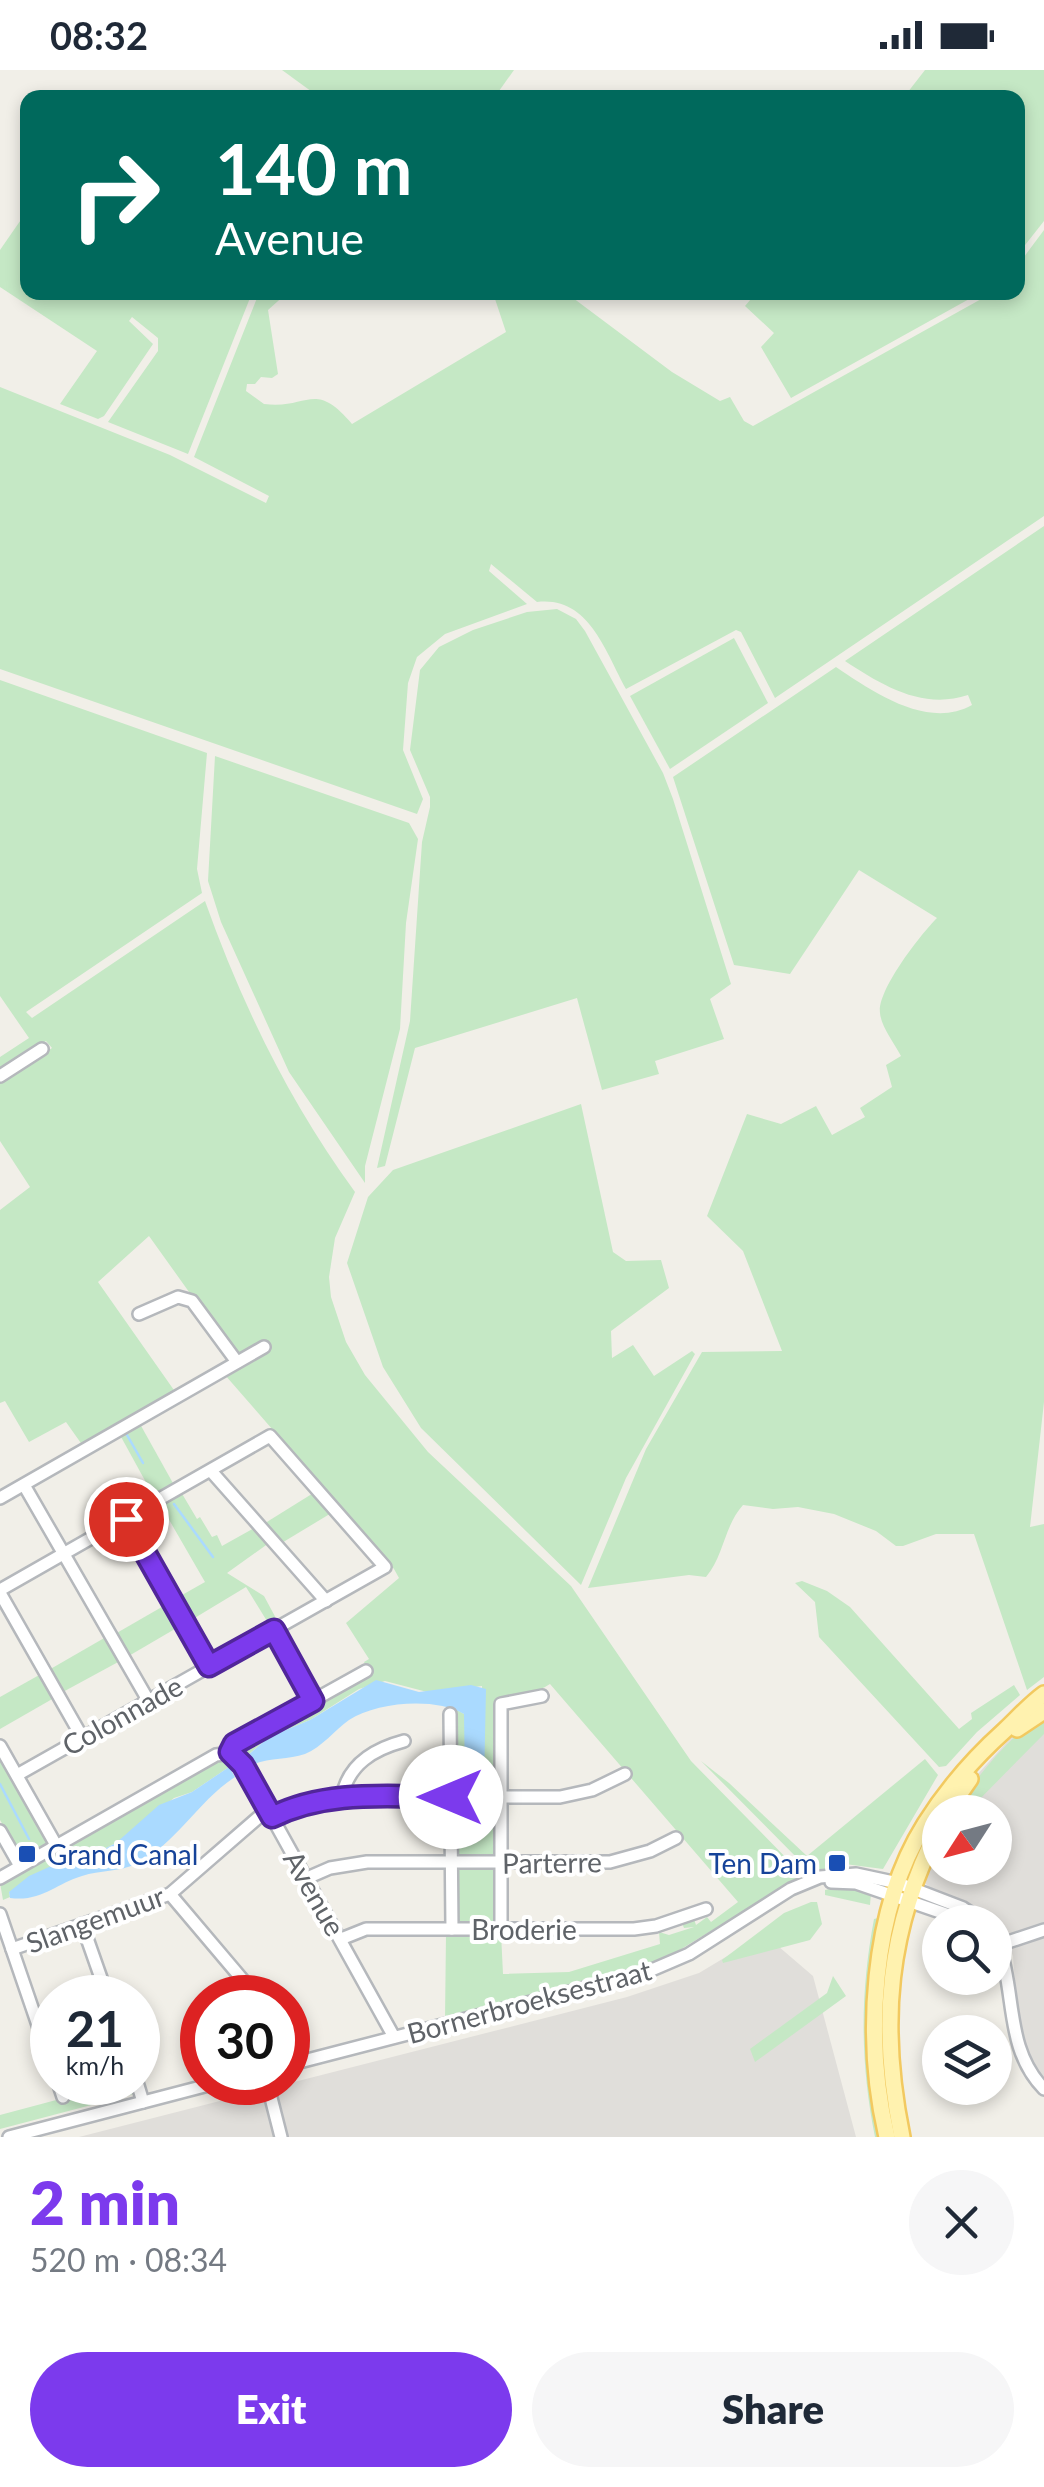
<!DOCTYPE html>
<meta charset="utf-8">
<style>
:root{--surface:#fff;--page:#f6f6f7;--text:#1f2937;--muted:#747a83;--accent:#7c3aed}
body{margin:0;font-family:Lato,sans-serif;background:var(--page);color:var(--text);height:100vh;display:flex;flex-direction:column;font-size:38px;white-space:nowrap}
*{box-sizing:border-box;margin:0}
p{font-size:32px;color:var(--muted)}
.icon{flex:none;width:55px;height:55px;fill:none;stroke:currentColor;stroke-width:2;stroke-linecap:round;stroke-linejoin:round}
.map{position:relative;height:2067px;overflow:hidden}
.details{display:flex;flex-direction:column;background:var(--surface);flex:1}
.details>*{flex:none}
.hud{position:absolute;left:20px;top:20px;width:1005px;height:210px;border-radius:20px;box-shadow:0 5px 15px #0003;background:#00695c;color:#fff;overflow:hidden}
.needle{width:65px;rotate:234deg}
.controls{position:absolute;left:922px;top:1725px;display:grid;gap:20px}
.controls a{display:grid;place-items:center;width:90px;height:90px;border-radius:50%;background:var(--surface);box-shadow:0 5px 15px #0003;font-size:50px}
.speed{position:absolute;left:30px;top:1905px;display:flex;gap:20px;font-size:50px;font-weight:700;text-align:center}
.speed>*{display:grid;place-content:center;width:130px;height:130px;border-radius:50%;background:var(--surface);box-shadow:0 5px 15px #0003;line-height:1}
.speed small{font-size:25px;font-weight:400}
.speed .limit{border:15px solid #d22;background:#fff;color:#111}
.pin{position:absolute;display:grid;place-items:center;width:85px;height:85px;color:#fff;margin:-42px;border:5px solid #fff;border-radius:50%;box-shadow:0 2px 10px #0007}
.me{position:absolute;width:110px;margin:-55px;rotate:270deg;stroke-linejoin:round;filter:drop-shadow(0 0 8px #0008)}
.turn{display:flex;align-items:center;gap:35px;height:210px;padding:0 30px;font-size:45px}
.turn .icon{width:130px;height:130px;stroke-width:2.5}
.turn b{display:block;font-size:70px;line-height:85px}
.round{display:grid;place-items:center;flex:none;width:105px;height:105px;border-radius:52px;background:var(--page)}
.headline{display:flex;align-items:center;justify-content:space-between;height:170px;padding:0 30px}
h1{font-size:60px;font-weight:800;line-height:75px;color:var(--accent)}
.primary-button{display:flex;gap:20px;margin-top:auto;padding:20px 30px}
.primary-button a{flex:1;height:115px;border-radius:60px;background:var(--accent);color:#fff;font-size:40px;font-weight:800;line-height:115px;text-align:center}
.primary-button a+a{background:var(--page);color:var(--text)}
.status{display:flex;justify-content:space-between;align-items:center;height:70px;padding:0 50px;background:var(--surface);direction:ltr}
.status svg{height:28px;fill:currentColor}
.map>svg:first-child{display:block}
</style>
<div class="status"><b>08:32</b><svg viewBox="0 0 49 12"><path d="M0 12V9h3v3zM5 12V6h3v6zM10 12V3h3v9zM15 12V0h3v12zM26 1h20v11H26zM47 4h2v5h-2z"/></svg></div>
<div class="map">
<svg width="1044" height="2067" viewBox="0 0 1044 2067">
<rect width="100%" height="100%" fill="#f1efe8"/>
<g fill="#e0deda">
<path d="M1044 1638V2014L1019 1974 1013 1886 1004 1863 971 1835 935 1823 924 1812V1804L940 1765V1798H995V1742H952L976 1706 1027 1650Z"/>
<path d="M764 1864 813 1906 856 2067H79L627 1927 699 1903Z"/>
</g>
<g fill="#c5e8c5">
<path d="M282 0H514L494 28 319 27Z"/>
<path d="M925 0H1044V151L1018 184V28L904 27Z"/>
<path d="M27 141 28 222 252 223 188 384 108 352 158 281V268L132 247 129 251 153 274 104 346 98 349 60 334 97 281 0 217V180Z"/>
<path d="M1044 160V446L775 628 741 562 736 560 626 619C605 581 589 526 537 532L491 494 489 501 527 534 445 564 417 587 408 613 403 680 423 729 417 744 0 599V317L170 385 266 433 269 426 194 387 259 223H287L268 240 278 304 272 308 261 307 255 314H247L246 321 264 334C308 340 314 309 352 354L506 262 493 223 565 222 672 302 720 331 730 327 744 351 753 356 992 223 1018 222V195Z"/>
<path d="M756 223V222L980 223 791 328 761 277 774 263 745 236Z"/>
<path d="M1044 456V1332L1030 1457 1044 1454V1607L1027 1620 974 1464H936L903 1476H896L876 1461 834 1444 798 1437 773 1439 743 1435C724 1456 724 1486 706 1507L689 1505 588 1518 646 1379 702 1282 782 1281 743 1181 707 1146 747 1044 781 1054 816 1036 832 1065 865 1047 860 1038 892 1017 886 995 901 986C895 974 881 957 880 943 877 920 921 864 937 848L859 800 790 904 734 895 673 707 836 597C873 622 928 660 972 635L968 625C923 640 883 616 845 591Z"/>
<path d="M557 539 576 549 585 561 663 703 673 729 731 914 710 929 724 969 655 991 659 1004 602 1020 577 928 415 978 385 1096 377 1098 410 951 422 772 430 737V727L410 680 420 600 439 577 473 560 527 542Z"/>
<path d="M734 568 768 633 670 699 630 626Z"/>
<path d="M0 610 207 683 197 799 202 823 26 942 32 948 205 831C242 935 290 1033 355 1122L335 1168 329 1207 331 1227 346 1272 365 1305 428 1382 571 1516 691 1691 798 1800 799 1807 655 1895 445 1949 446 1864 501 1863 503 1904 569 1902 660 1874 659 1862 669 1865 694 1857 684 1858 682 1853 694 1849 696 1855 707 1847 711 1852 738 1832 550 1614C534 1625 514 1622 499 1631L494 1722H460L455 1716V1639L464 1644 484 1714 482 1616 431 1623 385 1611 359 1619 310 1650 269 1667 243 1689 237 1679 369 1603 364 1592 369 1589 346 1553 399 1508 394 1499 225 1305 237 1289 149 1166 98 1212 176 1323 83 1376 66 1352 29 1372 5 1331 0 1333V1140L30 1117 0 1071V1012L52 978 46 971 0 1002V987L29 968 0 926Z"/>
<path d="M215 686 409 753 418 769 406 853 400 959 365 1096V1113L289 1002 221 852 208 811Z"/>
<path d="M581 1034 613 1182 626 1191 661 1190 669 1218 611 1261 612 1288 633 1275 654 1306 692 1281 695 1284 626 1408 581 1515 421 1358 383 1297 347 1193 368 1127 393 1100Z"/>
<path d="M140 1354 174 1415 154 1427 120 1365Z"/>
<path d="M181 1422 197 1449 200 1447 212 1467 217 1465 222 1476 256 1457 269 1473 227 1503 264 1526 278 1552 270 1556 246 1517 188 1552 175 1529 205 1512 160 1434Z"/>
<path d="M315 1422 333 1442 280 1474 262 1455Z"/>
<path d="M802 1511 827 1521 850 1537 959 1659 972 1649 971 1643 1014 1615 1020 1625 977 1662 946 1696 939 1697 819 1567 815 1532 795 1513Z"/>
<path d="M167 1534 180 1556 127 1587 115 1564Z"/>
<path d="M106 1567 120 1591 61 1623 47 1601Z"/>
<path d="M41 1604 54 1628 0 1659V1627Z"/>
<path d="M1044 1644V1664L967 1742H952C979 1706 1006 1668 1044 1644Z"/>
<path d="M0 1687 49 1773 22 1788 0 1750Z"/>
<path d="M224 1688 229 1697 192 1722 174 1728 116 1773 104 1779 85 1781 9 1822 10 1827 3 1830 0 1813Z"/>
<path d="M925 1689 938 1705 883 1799 837 1793 825 1802H813L802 1793 701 1691 729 1713 807 1786Z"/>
<path d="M457 1731 496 1732 497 1785 493 1789 457 1787 455 1783Z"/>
<path d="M459 1796 496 1799 499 1851 494 1855 457 1852 455 1799Z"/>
<path d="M849 1815 871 1823 870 1835 825 1825V1820Z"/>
<path d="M811 1832H817L822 1854 810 1870 723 1893 722 1890 784 1843Z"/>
<path d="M878 1848 884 1850 874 1910 882 2067H875C860 1992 860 1924 874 1849Z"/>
<path d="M833 1906 846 1926 755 1992 750 1979 827 1923Z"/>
<path d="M120 2013H133L137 2023 0 2059V2045Z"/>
</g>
<g fill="#aadaff">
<path d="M376 1610 419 1622 471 1615 486 1619 484 1715H468L465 1710 464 1644C435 1627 377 1632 349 1650 335 1660 322 1677 305 1684 288 1690 269 1687 252 1695L247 1686 269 1667 310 1650Z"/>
<path d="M229 1697 235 1707C198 1731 176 1774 136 1794 119 1802 100 1800 82 1806 55 1814 42 1832 10 1828L9 1822 29 1806 85 1781 104 1779 116 1773 159 1735 192 1722Z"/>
</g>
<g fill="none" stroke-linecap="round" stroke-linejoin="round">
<g stroke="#aadaff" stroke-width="2.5">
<path d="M127 1365 143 1393"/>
<path d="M174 1434 213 1487"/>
<path d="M0 1714 29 1769"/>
</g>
<defs>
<g id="minor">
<path d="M0 1006 42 979"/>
<path d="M139 1244 178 1227 192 1231 237 1292"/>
<path d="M211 1401 326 1531"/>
<path d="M24 1415 148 1630"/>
<path d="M0 1428 264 1277"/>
<path d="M126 1449 209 1596"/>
<path d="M0 1520 270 1366 385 1497 17 1705"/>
<path d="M0 1523 82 1667"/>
<path d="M274 1560 313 1631"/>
<path d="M450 1644 452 1859"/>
<path d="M0 1676 56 1775"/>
<path d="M231 1683 243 1695 394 1967"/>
<path d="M342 1727C348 1694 374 1679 404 1671"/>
<path d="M272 1747 294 1737 334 1727H560L592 1720 625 1704"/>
<path d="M0 1761 20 1796"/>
<path d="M0 1808 216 1685 231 1683 235 1674 366 1601"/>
<path d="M307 1808 330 1798 367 1792H610L650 1781 676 1768"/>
<path d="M831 1812 856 1813 969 1852"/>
<path d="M170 1824 258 1928"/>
<path d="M0 1844 52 1996"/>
<path d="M82 1854 108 1928"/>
<path d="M501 1859V1634L542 1626"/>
<path d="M1044 1860 999 1875C1016 1925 1005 1979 1044 2019"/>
<path d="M341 1869 366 1859H634L656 1856 706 1839"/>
<path d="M12 1879 170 1824 268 1739"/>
<path d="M288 1961 296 1971"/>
<path d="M288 1995 647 1902 689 1884 791 1819 820 1807 856 1804 898 1813 963 1838 984 1852"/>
<path d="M58 2012 63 2027"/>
<path d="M137 2012 143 2032"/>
<path d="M267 2012 281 2067"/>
<path d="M9 2067 220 2012"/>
</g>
<g id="major">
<path d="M1017 1659 1044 1641"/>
<path d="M947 1742 970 1709"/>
<path d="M887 2067C864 1970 871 1840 925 1754 947 1719 974 1688 1004 1661 1018 1648 1029 1635 1044 1624"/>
<path d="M902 2067C879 1955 887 1858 940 1756"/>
</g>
</defs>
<use href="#minor" stroke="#b5b8bc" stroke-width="16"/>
<use href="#major" stroke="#f2c960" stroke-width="20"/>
<use href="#minor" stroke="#fff" stroke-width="11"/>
<use href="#major" stroke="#fff2af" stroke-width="15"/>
</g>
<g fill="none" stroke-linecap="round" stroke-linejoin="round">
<defs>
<path id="route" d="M126 1449 209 1596 274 1560 313 1631 234 1674 230 1682 243 1695 272 1747C328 1719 390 1727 451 1727"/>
</defs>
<use href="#route" stroke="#51269a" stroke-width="25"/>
<use href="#route" stroke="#7c3aed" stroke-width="18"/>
</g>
<g fill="#1a4fb4" stroke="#fff" stroke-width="4">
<rect x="17" y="1774" width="20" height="20" rx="5"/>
<rect x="827" y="1783" width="20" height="20" rx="5"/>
</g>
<g text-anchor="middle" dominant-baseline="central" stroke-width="8" stroke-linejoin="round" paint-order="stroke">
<g font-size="28" fill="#5f6368" stroke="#fff">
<text transform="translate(122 1645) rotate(-29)">Colonnade</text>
<text transform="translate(552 1792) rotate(-1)">Parterre</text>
<text transform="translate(315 1823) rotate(60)">Avenue</text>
<text transform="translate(95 1849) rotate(-20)">Slangemuur</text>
<text x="524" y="1859">Broderie</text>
<text transform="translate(529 1931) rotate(-15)">Bornerbroeksestraat</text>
</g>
<g font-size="28" fill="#164399" stroke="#fff" text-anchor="start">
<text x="47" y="1784">Grand Canal</text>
<text x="817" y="1793" text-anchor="end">Ten Dam</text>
</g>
</g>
</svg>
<div class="controls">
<a><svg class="needle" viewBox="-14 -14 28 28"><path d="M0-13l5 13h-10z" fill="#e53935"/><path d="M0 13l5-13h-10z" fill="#747a83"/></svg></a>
<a><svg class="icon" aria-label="search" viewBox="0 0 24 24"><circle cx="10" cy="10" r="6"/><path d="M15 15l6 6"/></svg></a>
<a><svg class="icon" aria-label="layers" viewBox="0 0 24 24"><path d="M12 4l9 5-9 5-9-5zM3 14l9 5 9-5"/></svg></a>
</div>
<div class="speed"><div>21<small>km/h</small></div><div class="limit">30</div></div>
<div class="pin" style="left:126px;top:1449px;background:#d93025"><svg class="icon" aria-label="arrive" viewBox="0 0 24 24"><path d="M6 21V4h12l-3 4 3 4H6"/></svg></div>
<svg class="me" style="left:451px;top:1727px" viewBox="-20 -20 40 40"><circle r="19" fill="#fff"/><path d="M0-13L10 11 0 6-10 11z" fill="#7c3aed"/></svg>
<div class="hud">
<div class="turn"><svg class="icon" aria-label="right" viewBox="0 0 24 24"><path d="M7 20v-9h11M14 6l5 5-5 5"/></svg><div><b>140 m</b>Avenue</div></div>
</div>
</div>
<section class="details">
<div class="headline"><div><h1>2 min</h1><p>520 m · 08:34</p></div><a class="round"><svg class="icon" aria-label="close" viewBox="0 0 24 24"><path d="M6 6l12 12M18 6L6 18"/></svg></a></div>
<div class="primary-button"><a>Exit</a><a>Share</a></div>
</section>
